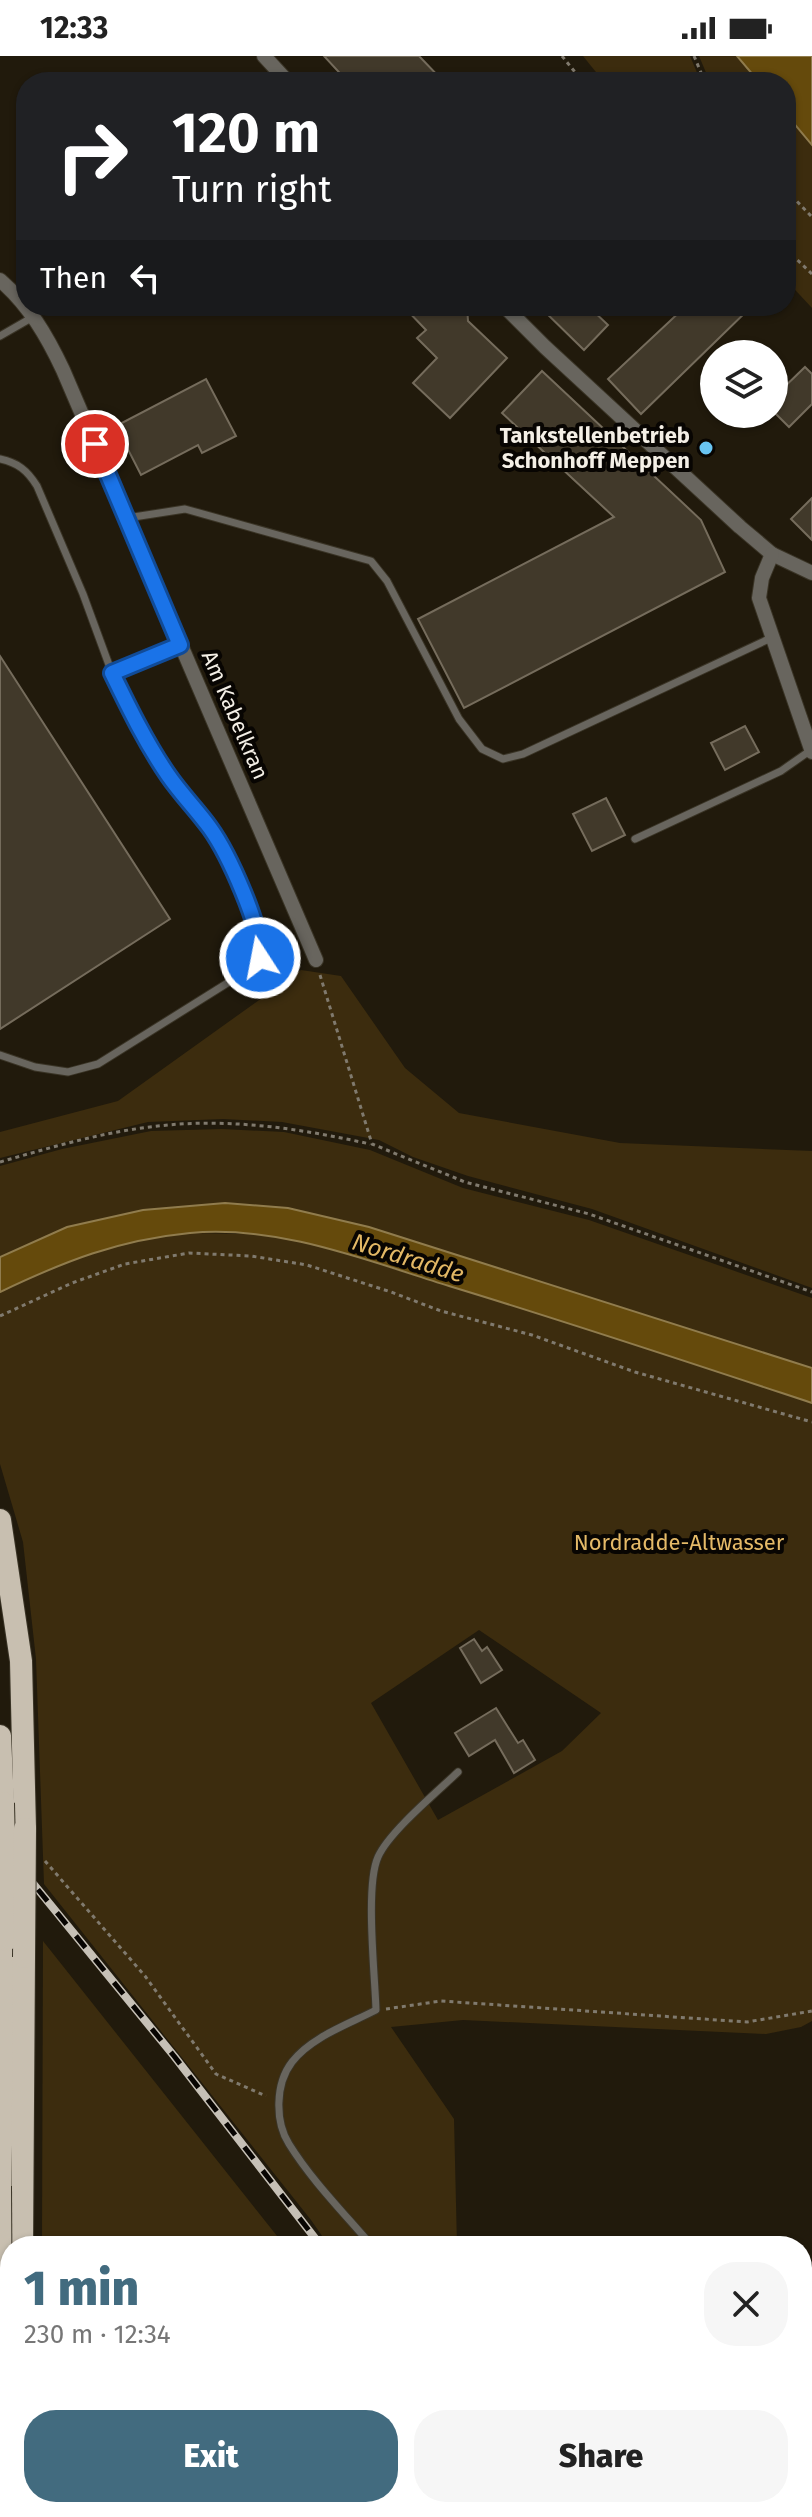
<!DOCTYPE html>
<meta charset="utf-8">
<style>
:root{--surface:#fff;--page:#f6f6f6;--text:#222;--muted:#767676;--accent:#426b7f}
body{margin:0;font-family:"Fira Sans",sans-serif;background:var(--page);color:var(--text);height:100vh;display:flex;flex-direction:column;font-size:30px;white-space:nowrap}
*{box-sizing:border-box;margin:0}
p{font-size:26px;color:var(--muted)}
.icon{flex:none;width:44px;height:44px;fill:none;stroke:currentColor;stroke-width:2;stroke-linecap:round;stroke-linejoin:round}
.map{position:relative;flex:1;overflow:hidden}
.drawer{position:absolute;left:0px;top:2180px;width:812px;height:282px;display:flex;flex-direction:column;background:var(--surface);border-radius:32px 32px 0 0;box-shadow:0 2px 6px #0004}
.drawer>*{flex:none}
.hud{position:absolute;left:16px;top:16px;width:780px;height:244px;border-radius:32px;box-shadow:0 2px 6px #0004;background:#202124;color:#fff;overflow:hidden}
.fabs{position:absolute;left:700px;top:284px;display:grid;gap:16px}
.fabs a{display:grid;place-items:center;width:88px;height:88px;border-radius:50%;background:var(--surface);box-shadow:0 2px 6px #0004;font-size:40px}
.pin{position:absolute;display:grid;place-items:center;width:68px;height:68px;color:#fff;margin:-34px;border:4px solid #fff;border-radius:50%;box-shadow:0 2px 8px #0007}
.me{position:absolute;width:88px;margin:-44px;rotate:349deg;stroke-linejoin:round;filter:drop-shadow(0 0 6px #0008)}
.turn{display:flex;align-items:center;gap:28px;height:168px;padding:0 24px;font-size:36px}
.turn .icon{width:104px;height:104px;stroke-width:2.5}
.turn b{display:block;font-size:56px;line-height:68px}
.then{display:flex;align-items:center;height:76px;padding:0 24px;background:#0003;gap:16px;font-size:30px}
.round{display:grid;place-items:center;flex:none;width:84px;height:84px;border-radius:32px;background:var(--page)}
.head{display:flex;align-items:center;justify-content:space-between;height:136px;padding:0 24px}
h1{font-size:48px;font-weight:800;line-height:60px;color:var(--accent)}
.action{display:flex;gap:16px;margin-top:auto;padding:16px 24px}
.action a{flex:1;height:92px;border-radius:32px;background:var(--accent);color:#fff;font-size:32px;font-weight:800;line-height:92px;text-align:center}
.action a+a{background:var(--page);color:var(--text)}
.status{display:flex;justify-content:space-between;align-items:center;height:56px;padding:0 40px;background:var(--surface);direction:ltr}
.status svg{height:22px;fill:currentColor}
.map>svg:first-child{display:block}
</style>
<div class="status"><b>12:33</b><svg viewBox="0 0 49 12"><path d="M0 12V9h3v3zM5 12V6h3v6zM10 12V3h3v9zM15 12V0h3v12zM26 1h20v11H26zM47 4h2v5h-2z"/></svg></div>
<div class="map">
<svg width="812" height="2461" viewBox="0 0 812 2461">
<rect width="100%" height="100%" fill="#211a0c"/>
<g fill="#3c2c0e" fill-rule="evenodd">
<path d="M583 0H690L701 26H604Z"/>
<path d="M699 0H737L759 26H710Z"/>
<path d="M786 58 812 89V252L786 224Z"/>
<path d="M301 914 341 920 405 1012 459 1057 620 1087 812 1095V1232L592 1153 468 1120 413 1101 379 1084 282 1066 223 1063 148 1066 0 1102V1076L118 1045Z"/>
<path d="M222 1073 284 1076 370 1094 463 1132 589 1164 812 1242V1312L369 1171 288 1152 225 1147 143 1154 67 1171 0 1201V1110L62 1093 151 1075Z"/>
<path d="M192 1177 250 1178 302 1185 538 1257 812 1347V1965L801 1971 766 1978 463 1964 391 1971 454 2063 457 2190H329L311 2164 44 1828 36 1603 23 1486 0 1408V1236L65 1205 128 1186ZM479 1574 601 1657 562 1695 438 1764 371 1647Z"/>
<path d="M43 1885 285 2190H42Z"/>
<path d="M57 2452H228L235 2461H58Z"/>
<path d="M274 2452H463L469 2461H278Z"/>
<path d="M508 2452H579L587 2461H514Z"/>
<path d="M611 2452H706L709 2455 780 2461H618Z"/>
</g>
<g fill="#654a0c" stroke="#907c4d" stroke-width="2">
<path d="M737 0H812V89L786 58V26H759Z"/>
<path d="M225 1147 288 1152 369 1171 812 1312V1347C691 1307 571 1267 449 1230 365 1204 279 1169 190 1177 118 1184 65 1205 0 1236V1201L67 1171 143 1154Z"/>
</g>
<g fill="#41392a" stroke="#756c5c" stroke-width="2">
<path d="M324 0H419L444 26H348Z"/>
<path d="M403 250H467L468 265 507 302 450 362 413 327 437 302 417 282 426 274Z"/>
<path d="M539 250H588L608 269 584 294Z"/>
<path d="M686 250H752L641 358 608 323Z"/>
<path d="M805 311 812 318V348L789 371 774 356V341Z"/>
<path d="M542 315 701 464 725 516 464 652 418 563 614 461 502 357Z"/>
<path d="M206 323 236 380 202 397 198 389 141 419 116 370Z"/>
<path d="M812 442V484L791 463Z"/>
<path d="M0 600 170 863 0 973Z"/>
<path d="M745 670 759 696 725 714 711 687Z"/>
<path d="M606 742 625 779 592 795 573 758Z"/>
<path d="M474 1583 482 1595 487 1591 502 1614 481 1627 460 1592Z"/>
<path d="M496 1652 518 1687 523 1684 535 1704 514 1717 495 1684 469 1700 455 1677Z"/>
</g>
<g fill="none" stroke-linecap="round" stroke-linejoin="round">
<defs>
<g id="service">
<path d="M0 280 33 261"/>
<path d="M0 403C18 407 27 414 37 430L83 538 112 617 139 672 168 720 223 791 261 889 260 902 253 911 98 1008 68 1016 35 1011 0 999"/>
<path d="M127 462 185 453 371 505 387 525 459 663 482 693 503 703 523 698 771 582"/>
<path d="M112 617 180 589"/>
<path d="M635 783 781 715 811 694"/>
<path d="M372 2190C344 2157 312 2125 289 2088 275 2066 275 2028 292 2006 311 1981 349 1968 376 1954 375 1919 365 1830 378 1801 389 1776 437 1736 458 1716"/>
<path d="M591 2452 598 2461"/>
</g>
<g id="minor">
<path d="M264 0 288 26"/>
<path d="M0 224C29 249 47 280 63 314L316 904"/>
<path d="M504 250 545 291 740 471 772 498 812 517"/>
<path d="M772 498 762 522 759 542 812 696"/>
</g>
<path id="tertiary" d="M247 2452 251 2461"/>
<g id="trunk">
<path d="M0 1464 21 1605 25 1773"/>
<path d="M0 1680 3 1747"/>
<path d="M0 2130 6 1884"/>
<path d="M22 2190 24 1901"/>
<path d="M1 2295 10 2440"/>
<path d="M11 2452 12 2461"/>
<path d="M33 2452 34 2461"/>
</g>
</defs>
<use href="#service" stroke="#3a3426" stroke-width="9"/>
<use href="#minor" stroke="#3a3426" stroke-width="16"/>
<use href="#tertiary" stroke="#3a3426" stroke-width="20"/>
<use href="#trunk" stroke="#3a3426" stroke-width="24"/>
<g stroke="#807a6e" stroke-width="3" stroke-dasharray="4 4" stroke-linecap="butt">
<path d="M562 0 583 26"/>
<path d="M694 0 705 26"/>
<path d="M786 134 812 161"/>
<path d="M786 193 812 218"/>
<path d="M320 919 372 1088 465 1126 589 1158 812 1236"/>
<path d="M0 1106C49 1092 99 1077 150 1071 224 1061 298 1072 370 1088"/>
<path d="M0 1260 72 1227 125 1208 189 1197 251 1200 307 1209 391 1236 441 1255 532 1279 635 1316 812 1366"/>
<path d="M45 1805 145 1920 216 2018 266 2040"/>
<path d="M386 1953 441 1945 747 1966 812 1955"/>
</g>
<use href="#service" stroke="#68655e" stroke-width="7"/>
<use href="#minor" stroke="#68655e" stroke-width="14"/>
<use href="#tertiary" stroke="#68655e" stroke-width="18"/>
<use href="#trunk" stroke="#c8bfb0" stroke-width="22"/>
<defs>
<g id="rail">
<path d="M0 1787 174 2000 321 2190"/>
<path d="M485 2452 490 2461"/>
</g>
</defs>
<use href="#rail" stroke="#c6c0b6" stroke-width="8"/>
<use href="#rail" stroke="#080502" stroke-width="5" stroke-dasharray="15" stroke-linecap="butt"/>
<defs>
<g id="trunk-bridge">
<path d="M3 1747 6 1884"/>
<path d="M24 1901 25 1773"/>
<path d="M0 2130 1 2295"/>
</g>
</defs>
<use href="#trunk-bridge" stroke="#3a3426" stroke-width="24" stroke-linecap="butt"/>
<use href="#trunk-bridge" stroke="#c8bfb0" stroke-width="22"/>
</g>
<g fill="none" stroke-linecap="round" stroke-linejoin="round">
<defs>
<path id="route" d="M95 388 180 589 112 617C129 652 146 687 168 719 181 738 197 754 210 772 228 797 263 873 260 902"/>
</defs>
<use href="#route" stroke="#114b97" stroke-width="20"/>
<use href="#route" stroke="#1a73e8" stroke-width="14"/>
</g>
<circle fill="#69c4f1" stroke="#080502" stroke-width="3" cx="706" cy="392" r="8"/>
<g text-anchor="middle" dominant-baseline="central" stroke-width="8" stroke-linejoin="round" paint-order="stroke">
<g font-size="22" font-weight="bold" fill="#f4efe6" stroke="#080502" text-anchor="end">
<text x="690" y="379">Tankstellenbetrieb<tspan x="690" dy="25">Schonhoff Meppen</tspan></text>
</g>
<g font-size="22" fill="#f4efe6" stroke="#080502">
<text transform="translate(235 659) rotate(67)">Am Kabelkran</text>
</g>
<g font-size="22" fill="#e5ba68" stroke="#080502">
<text x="679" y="1486">Nordradde-Altwasser</text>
</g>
<g font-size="24" font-style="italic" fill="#e3b865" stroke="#080502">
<text transform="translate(408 1202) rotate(17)">Nordradde</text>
</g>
</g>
</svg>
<div class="fabs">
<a><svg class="icon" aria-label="layers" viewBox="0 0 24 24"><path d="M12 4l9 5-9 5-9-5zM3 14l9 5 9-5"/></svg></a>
</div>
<div class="pin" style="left:95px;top:388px;background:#d93025"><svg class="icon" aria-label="arrive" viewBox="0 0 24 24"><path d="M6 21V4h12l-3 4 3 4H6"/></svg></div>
<svg class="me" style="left:260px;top:902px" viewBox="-20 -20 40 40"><circle r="17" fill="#1a73e8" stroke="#fff" stroke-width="3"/><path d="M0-11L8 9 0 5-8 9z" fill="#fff"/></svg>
<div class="hud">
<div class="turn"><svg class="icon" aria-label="right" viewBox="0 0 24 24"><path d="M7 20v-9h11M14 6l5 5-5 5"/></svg><div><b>120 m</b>Turn right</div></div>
<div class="then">Then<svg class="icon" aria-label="left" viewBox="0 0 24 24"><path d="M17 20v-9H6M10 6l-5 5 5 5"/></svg></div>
</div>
<section class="drawer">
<div class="head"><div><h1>1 min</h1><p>230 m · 12:34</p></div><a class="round"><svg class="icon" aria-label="close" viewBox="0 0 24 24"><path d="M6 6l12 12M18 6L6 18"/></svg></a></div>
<div class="action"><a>Exit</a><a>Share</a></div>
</section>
</div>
